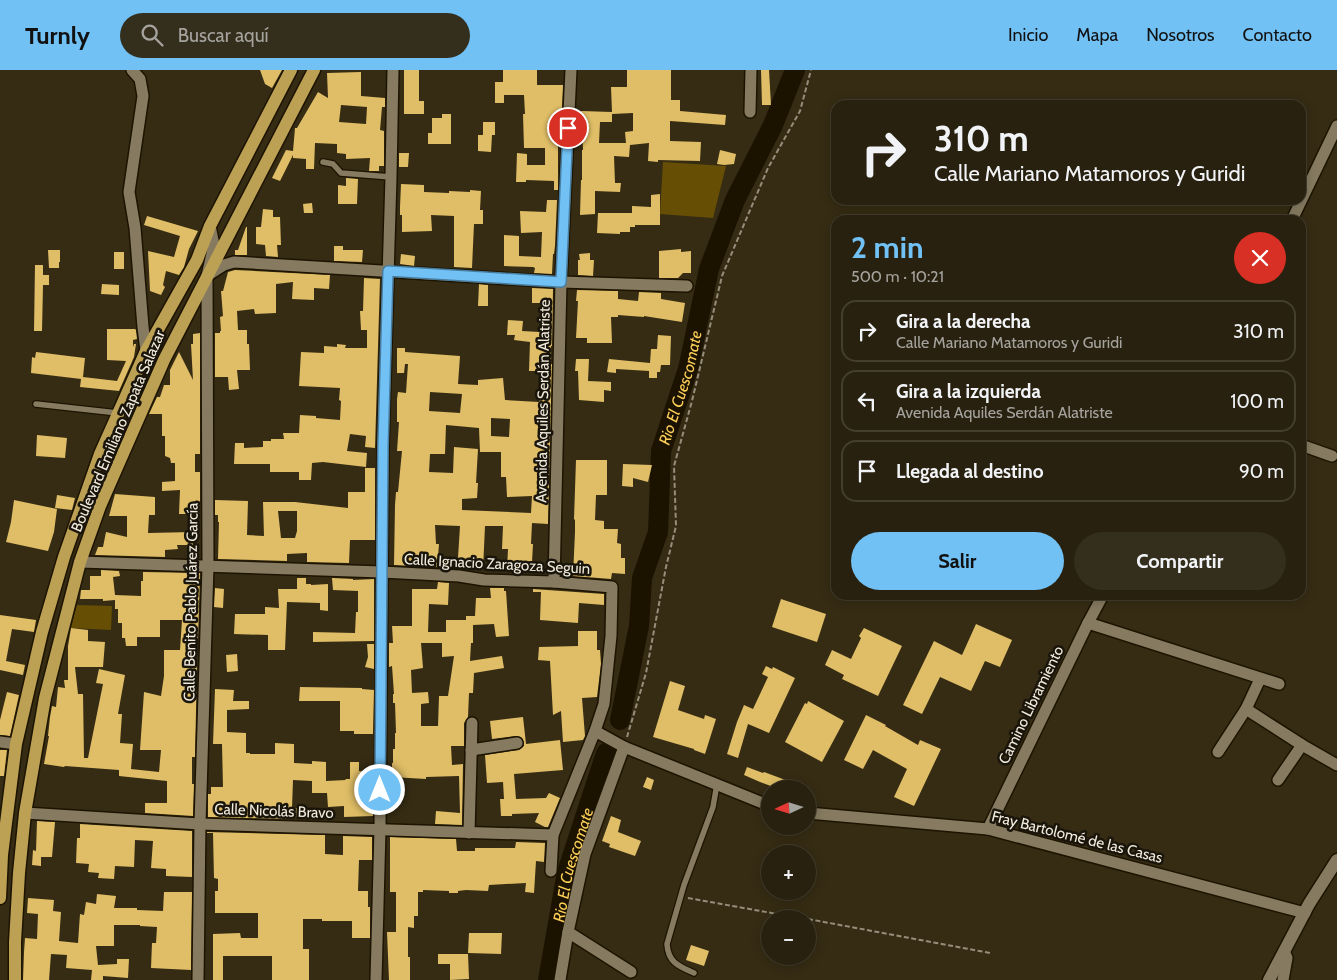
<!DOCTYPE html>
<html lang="es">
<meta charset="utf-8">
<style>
:root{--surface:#28210f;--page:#342e1d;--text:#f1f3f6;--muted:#a5a39e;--line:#443e2f;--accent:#71c1f5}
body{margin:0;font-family:Cabin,sans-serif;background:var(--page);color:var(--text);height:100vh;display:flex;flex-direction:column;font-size:19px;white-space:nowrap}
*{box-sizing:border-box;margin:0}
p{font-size:16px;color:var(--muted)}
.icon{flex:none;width:28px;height:28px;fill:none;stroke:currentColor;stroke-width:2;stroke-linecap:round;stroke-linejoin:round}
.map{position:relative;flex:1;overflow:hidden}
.drawer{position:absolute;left:831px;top:145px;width:475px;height:385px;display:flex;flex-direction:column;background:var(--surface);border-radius:15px;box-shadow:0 2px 12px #0003,0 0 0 1px var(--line)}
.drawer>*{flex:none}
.banner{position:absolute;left:831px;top:30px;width:475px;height:105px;border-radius:15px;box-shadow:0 2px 12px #0003,0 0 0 1px var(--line);background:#28210f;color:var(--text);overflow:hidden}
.needle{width:32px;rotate:266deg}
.tools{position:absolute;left:761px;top:710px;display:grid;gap:10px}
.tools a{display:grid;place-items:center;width:55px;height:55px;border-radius:50%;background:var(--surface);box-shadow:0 2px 12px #0003,0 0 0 1px var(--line);font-size:25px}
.pin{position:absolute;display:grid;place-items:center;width:42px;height:42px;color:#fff;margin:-21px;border:2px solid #fff;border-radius:50%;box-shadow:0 1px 5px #0007}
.me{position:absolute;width:55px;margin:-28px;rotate:0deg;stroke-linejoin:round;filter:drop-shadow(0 0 4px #0008)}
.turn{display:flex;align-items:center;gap:18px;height:105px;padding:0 20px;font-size:22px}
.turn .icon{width:65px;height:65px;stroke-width:2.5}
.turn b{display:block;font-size:35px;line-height:42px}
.round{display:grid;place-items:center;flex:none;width:52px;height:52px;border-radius:26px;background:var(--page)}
.overview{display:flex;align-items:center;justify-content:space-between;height:85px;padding:0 20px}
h1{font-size:30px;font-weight:700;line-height:38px;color:var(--accent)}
.cta{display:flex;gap:10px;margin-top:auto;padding:10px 20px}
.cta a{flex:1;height:58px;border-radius:30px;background:var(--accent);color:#111;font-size:20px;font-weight:700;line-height:58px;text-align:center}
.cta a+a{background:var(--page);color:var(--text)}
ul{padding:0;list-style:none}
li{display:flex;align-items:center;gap:15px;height:62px;margin:0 10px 8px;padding:0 10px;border:2px solid var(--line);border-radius:15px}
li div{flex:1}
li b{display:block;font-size:19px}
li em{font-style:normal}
header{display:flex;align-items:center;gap:30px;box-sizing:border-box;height:70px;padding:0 25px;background:var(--accent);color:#111}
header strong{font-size:24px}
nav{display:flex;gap:28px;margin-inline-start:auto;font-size:18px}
.search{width:350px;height:45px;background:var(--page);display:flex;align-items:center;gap:12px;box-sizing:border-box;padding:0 18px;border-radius:28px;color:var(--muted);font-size:19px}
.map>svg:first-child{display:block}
</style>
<header>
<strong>Turnly</strong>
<div class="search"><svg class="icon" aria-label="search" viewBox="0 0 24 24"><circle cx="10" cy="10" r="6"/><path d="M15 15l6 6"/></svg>Buscar aquí</div>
<nav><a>Inicio</a><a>Mapa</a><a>Nosotros</a><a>Contacto</a></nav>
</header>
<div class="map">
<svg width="1337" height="910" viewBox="0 0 1337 910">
<rect width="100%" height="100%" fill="#362c14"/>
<g fill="#664f05">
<path d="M663 92 726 96 713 148 660 144Z"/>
<path d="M77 535 112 536 111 560 71 558Z"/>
</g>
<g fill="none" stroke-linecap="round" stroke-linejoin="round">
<g stroke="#1c1200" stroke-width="20">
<path id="s1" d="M620 650 639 556 642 508 658 462 661 381 688 299 709 199 735 130 773 55 795 0"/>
<path id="s2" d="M548 910 567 802 606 683"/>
</g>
</g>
<g fill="#e0be67" fill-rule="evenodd">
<path d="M260 0H282L272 18 265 14Z"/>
<path d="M404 0H419V31H424V44H404Z"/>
<path d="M503 0H537V15H563L562 41H559L560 74H558V120H554V111L526 110V112H516L517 83 527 84V95H545V78H524L523 44H525L524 25H504V33H495V12H503Z"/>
<path d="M627 0H671V30H680V41L726 45 725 55 670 51V71L701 72 700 91 658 90V92L648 91 649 73 630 75 629 87 614 86 615 113H621L620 122 595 121V144L580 145 581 110H582V80H583L582 56H580L581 41 612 42 611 17H627ZM633 43V61L625 62 626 73H599L600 52H612V44Z"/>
<path d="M761 0H769L771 35H762Z"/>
<path d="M361 2V26L385 28V37H382L380 60 384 61V96H379V101H369L370 88 346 89V84L337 83V74L315 73 314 99H306V89L293 88V85L280 111 272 108 286 80 293 81 295 58H297L318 22 328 28 327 3ZM341 35 367 37 366 54 339 52Z"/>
<path d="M442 44H451V74H428V63H432V48H442Z"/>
<path d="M483 52H495V65H492L491 82 478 81V65H483Z"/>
<path d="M720 80 736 84 734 94 724 95 717 94Z"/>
<path d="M399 83H409L408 97H399Z"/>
<path d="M346 108 358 109 357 134H338V115L346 116Z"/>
<path d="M401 114 424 115V122L449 123V121L470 122V120L481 121 480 140H483V154H474L472 198 454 197V146L431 145 432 161 402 162V145H400V137Z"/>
<path d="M660 124V155H635V157H630V162H620V164L597 163 598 143H632V136L651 137V125Z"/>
<path d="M547 130H557L555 176 554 184H553L552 204 534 203 535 198 533 197 504 196V165L519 166V186L541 187 542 162 521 163 520 141 546 142Z"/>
<path d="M312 133 313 143H304L303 134Z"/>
<path d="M263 139 273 140V147H280L281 175H277L278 187 266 186 265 175 256 174V157H261Z"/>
<path d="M147 146 198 161 189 179 184 197 179 205 166 201 163 215 165 217 161 225 150 221 148 181 174 187 180 166 144 155Z"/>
<path d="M246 157H247V185H235V180H238Z"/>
<path d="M334 176H343V180H363L362 192 334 191Z"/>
<path d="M681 179V182L691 181V203H683L678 208H659V181Z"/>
<path d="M48 180H60V192H59V198H49Z"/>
<rect x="114" y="182" width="10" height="17"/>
<path d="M590 183V190H594L593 206 578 205V190H580L579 184Z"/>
<path d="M401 184 415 186 414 196 400 194Z"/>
<path d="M35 195H43V205H49V215H43L42 261H34Z"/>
<path d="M235 200 330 205 329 219 314 218V230L292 229 293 212 276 214V243L255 244 254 239 237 241 238 260H247V274H249L250 300H237L239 319 229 320 228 307H215V263H220V261H221L220 247 223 246 221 221H223L228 202Z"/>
<path d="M364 208 380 209 375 378 365 377 366 366 350 364 347 381 367 383 366 397 323 392 312 393 311 410H299V402H270V394H234L235 373H244V378L263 377V371H271V369H284L283 363H299L300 345 316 346V348L340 350 341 331 339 330 340 318 299 316 301 282 324 283V276L337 277V274L346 275 345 278H367V260H361L360 241H363Z"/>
<path d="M102 214 119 215V225L101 224Z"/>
<path d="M479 214 488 215V236H478Z"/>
<path d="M532 218 553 219 552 276H551V294H552L548 454 532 453 531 474H533L532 492 529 491 528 500 507 499 508 479H502L503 456H485L483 499 394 495 395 435 396 422H398L402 381H397L399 352H397V329L398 322 406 323 408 294H405L404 303H397V278H405V282L460 286 458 314 478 315V310L503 308 505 330 539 332V301H529L530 272 514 270 515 265H507L508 250 523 251 522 261 540 262V233H532ZM430 322 462 324 460 343 429 341ZM491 348 510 349 509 367 491 366ZM446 355 479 358 480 382H501V407H506L507 427 532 426 531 443 462 440V429L477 428 478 413H476L478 379 454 377 453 403 429 402 430 384H445ZM435 455 460 456 458 488 438 487 439 474H436Z"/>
<path d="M577 220 618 221V229L638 231 639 222 661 223V229L685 233 682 252 644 246V247L618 245V247H611L612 273H587V268H576L578 231H576Z"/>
<path d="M107 259H135L136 260 137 269 133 270V277L134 274H136L134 287 119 321 80 317 81 309 31 303 32 287 35 288 36 282 85 288 83 307 117 311 126 291 107 290Z"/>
<path d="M200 263V384H195V402H200V444H179L180 420 162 421V412L175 411V393H171L170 388 165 386V366H162V344H149L157 327H160L164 315H170V300L179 282 193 310 191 274H193V264Z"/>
<path d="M658 265 671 266 670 295H661L660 302H657V308H649V301L616 299V303L607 302 609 289 650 293 651 279H657Z"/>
<path d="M576 289H589L588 311 611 312V321L604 320V332L579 330 578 301H575Z"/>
<path d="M37 365 67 368 65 388 36 386Z"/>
<path d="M576 390H607V425H596L595 450 604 451V459H618L617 473 621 474V488H625V504L612 503 611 509 573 506 575 462V450L574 449Z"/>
<path d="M623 394 652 395 648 412 633 408V417L622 416Z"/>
<path d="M365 398H375V470H350L349 493 307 492V483L287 484V491L218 489 219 452H218V445H215V430L248 431 247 465 264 466 263 432H295L348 438V422H365ZM278 441H297V461L295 468H281Z"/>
<path d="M115 424 155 427V445H149L148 463 193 462V475H177L178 479 165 480V487L95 485 98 477H103L106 462 127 467V446H109Z"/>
<path d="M57 425 75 428 72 440 55 438Z"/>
<path d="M14 430 57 439 54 462 48 481 6 472 11 452Z"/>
<path d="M101 500 119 501 120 506 113 507 115 525 141 526V511H143V502L200 503 198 568H195V596H197L195 687H192V714H194L193 746 145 743V733H167V711L119 706V700L65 696 64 697 44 694 49 666H48L50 647 52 636 56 637 58 617 65 618 64 610H68V576L71 558 88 560V571L105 572 103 597H75L78 624H83L84 688H88L103 614 96 613 99 599 125 605 118 644H122L120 673 133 674 131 699 159 702 161 680H140L144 622 161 626 164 606V580H180L182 550H160V567H137V576H126L125 568H122V553H118V539H115V530L103 531V529H80L81 520H90V506H101Z"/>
<path d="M297 508H306V514H311V515L328 514V541L320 540V533L287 532 285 580H268V565L234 564 235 544H265V537L279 538 278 519H297Z"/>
<path d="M332 508 353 509V510L374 509V571L313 572V562L355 563 356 542H358V521L333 520Z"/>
<path d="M438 512 449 513 448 535 429 534 428 562H446V550H466V546H475L476 528H491L490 518H504V521H506L509 566 496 567 494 554 473 555V573H471L470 591 502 586 504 598 474 603 473 623H469L468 647 464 653V676H451L452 695 463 694 462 755 435 754 436 741 460 743 459 706 426 707V709L392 707V693H393V679H395V663H396L395 633H393V624H394L392 596 389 597V573H393L392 556H412V519H437ZM421 573H442V587L454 586 448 626H439L438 656H421V634L429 633 428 622 412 623 411 600 423 598Z"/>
<path d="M215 518 224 519 223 538 214 537Z"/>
<path d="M533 519 604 524V535L579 533 578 553 540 550 541 522H533Z"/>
<path d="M781 529 826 544 817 572 772 557Z"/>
<path d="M0 545 36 550 34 562 12 559 6 591 25 595 23 605 0 600Z"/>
<path d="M976 554 1012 570 1000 597 985 591 971 621 940 607 922 644 903 635 934 571 962 585Z"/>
<path d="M864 558 902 576 878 626 842 609 844 605 825 595 832 580 851 589 861 568 859 566Z"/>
<path d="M578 561H597V580H600L601 594 597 627 582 628 585 666 583 670 563 672 561 641 553 645 550 591 538 590 539 577 578 576Z"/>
<path d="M367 574H374V599L365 597 368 587Z"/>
<path d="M237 584 238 601 227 602 226 585Z"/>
<path d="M766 596 772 599 773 597 795 608 769 663 748 654 738 688 727 684 737 652 744 635 753 639 768 607 762 604Z"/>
<path d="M670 611 685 616 678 640 704 649 705 645 716 649 705 684 694 680V679L653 667Z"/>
<path d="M300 617 362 618V619L374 620 373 664H354V661H340V631H299Z"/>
<path d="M215 619 234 620 233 631H249V639L227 640V662L246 663V683H250V684H275V673L294 674V693L312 694V691L326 692V711L346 710 345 709H350V692H359V701L367 702V712H373V746L344 747V736L328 737 327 723H312V711L293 710 292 738H309V747H293V749L208 747V724H211V717H223L222 674H213Z"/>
<path d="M7 622 19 625 10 666 0 665V650Z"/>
<path d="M808 631 844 651 822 692 785 672 805 633 807 634Z"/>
<path d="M866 645 886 655 885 656 918 675 920 670 941 679 914 736 894 727 907 699 873 680 863 699 844 690Z"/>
<path d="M523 647 526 674 560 670 563 700 514 704 516 729 546 728 549 723 560 728 548 757H545L535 752 539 743 512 744V746H501L500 729H504L503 712 487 713 485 685 519 680 524 676V672L522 668 516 666 492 669 490 651Z"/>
<path d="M0 680H7L4 706H0Z"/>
<path d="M747 697 763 703 764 702 807 718 806 719H779L760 712 744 705Z"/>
<path d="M647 707 654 710 651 720 643 717Z"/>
<path d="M611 746 621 750 618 762 641 771 635 786 609 777 610 774 602 771Z"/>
<path d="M37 751 55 752 52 787H41V796L32 795 33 780 36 781Z"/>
<path d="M80 754 192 761V807L166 806V799L151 798 153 771 135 770 134 797 115 796 114 809 98 808 99 803 88 802 89 794 76 793 77 768H80Z"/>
<path d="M207 762 325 765V784L343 785V766L372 767V790H359L358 821H368V837H370V868H352V851H322V849H303V879H309V910H272V886H223V910H213V864L240 863 241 868H258V843H215V821H218V809L214 808 213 763H207Z"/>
<path d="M390 767 456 769 457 781H475V778H515L516 772 545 773 544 792 536 791 534 823 525 822 526 813 489 815 488 821 466 820 458 821V823H449V821L423 820V822H418V846H414V858L408 857V887H410V910H389L387 862H396V822H390Z"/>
<path d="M164 822H192L191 900 151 898 152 873H156L157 857 140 856V855H114V876H96L98 895 117 894V889H129L128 908 103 906V910H91L92 900 66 898 67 885 51 884 49 910H23L24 882 25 868 37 869 38 844 27 843 28 828 54 830 53 841 61 842 59 871 78 873 80 844 84 845 86 832 96 834 97 824 116 826 114 838H137V840L163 841Z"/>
<path d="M469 863H502L501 884 468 883Z"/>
<path d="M691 875 709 881 704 896 686 890Z"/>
<path d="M438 884H468L469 909 450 910V894H438Z"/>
</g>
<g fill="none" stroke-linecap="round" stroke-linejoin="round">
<defs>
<g id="service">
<path d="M323 92 333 94 341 103 391 107"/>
<path d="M36 334 118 343"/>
<path d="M694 903C678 896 668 892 667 874L684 815 713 737 717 714"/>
</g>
<g id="minor">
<path d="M132 0 140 9 143 26 129 122 135 158 143 257 146 281"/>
<path d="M750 42 751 0"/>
<path d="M1292 150 1337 56"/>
<path d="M207 206 224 195 234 192 561 212 687 216"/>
<path d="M1301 375 1332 386"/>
<path d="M80 492 382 502 459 506 484 510 554 512 612 517 611 566 604 634 595 661 553 765 551 801"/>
<path d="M554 512 561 212 571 0"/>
<path d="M1088 553 1279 614"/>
<path d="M1246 639 1302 675 1337 695"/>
<path d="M595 661 624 677 770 736"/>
<path d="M0 672 16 674"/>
<path d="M471 680 517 673"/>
<path d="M1218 682 1246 639 1260 609"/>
<path d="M1278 710 1302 675"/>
<path d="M25 743 200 754 553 765"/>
<path d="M808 743 988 759 1305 843"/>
<path d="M988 759 1088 553 1103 525"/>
<path d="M469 763 472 653"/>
<path d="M568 862 631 902"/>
<path d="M198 910 200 754 208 496 207 206 214 175 210 156"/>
<path d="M376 910 380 759 383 375 391 107 393 0"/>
<path d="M560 910 568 862 585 784 624 677"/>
<path d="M1283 910 1287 888 1284 881"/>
</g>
<path id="tertiary" d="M1269 910 1309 834 1337 790"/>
<g id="primary">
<path d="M0 828 2 785 16 674 42 562 64 487 100 384 146 281 197 190 210 156 291 0"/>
<path d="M15 910V872L19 803 25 743 45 628 80 492 100 436 164 290 314 0"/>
</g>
</defs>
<use href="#service" stroke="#1d1400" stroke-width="8"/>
<use href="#minor" stroke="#1d1400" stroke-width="14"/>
<use href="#tertiary" stroke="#1d1400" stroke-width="15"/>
<use href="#primary" stroke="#1d1400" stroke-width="15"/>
<g stroke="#968e7b" stroke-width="2" stroke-dasharray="5 2.5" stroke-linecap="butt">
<path d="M627 667 646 603 666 497 676 456 674 396 692 331 722 206 768 98 800 41 811 0"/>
<path d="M688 828 805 849"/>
<path d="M808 849 990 883"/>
</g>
<use href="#service" stroke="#867b60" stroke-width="5.5"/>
<use href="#minor" stroke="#867b60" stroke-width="11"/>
<use href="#tertiary" stroke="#867b60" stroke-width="12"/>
<use href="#primary" stroke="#bca054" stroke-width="12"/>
</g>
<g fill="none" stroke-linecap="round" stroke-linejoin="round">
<defs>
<path id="route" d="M380 720 383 376 388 201 561 212 568 58"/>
</defs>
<use href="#route" stroke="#497d9f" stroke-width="12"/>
<use href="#route" stroke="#71c1f5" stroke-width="9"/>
</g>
<g text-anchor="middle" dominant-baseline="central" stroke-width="5" stroke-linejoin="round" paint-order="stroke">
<g font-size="15" fill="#f1ebdd" stroke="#1a150b">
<text transform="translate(543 331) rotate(-89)">Avenida Aquiles Serdán Alatriste</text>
<text transform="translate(118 361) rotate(-67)">Boulevard Emiliano Zapata Salazar</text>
<text transform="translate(497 494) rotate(3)">Calle Ignacio Zaragoza Seguin</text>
<text transform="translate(191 532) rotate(-89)">Calle Benito Pablo Juárez García</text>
<text transform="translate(1031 635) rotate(-64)">Camino Libramiento</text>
<text transform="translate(274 741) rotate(2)">Calle Nicolás Bravo</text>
<text transform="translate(1077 767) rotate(14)">Fray Bartolomé de las Casas</text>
</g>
<g font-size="16" font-style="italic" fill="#fbcf58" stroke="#1a150b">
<text stroke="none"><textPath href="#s1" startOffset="340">Rio El Cuescomate</textPath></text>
<text stroke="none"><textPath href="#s2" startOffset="118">Rio El Cuescomate</textPath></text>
</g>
</g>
</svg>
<div class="tools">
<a><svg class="needle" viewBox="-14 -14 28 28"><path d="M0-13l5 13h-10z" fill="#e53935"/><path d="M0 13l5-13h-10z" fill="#a5a39e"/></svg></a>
<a>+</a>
<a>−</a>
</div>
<div class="pin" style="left:568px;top:58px;background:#d93025"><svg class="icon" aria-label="arrive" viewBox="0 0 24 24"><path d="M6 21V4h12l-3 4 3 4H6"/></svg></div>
<svg class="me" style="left:380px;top:720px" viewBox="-20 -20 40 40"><circle r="17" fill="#71c1f5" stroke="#fff" stroke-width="3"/><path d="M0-11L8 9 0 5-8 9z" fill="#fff"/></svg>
<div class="banner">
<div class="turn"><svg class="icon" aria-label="right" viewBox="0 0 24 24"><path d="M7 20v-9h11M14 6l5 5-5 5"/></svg><div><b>310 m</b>Calle Mariano Matamoros y Guridi</div></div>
</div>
<section class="drawer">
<div class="overview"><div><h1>2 min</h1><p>500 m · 10:21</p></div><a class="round" style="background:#d93025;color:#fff"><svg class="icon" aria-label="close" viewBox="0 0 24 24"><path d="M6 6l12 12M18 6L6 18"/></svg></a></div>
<ul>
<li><svg class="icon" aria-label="right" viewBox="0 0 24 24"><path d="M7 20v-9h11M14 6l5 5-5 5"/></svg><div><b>Gira a la derecha</b><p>Calle Mariano Matamoros y Guridi</p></div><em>310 m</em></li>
<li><svg class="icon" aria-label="left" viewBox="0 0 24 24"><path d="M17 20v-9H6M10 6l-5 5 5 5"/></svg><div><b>Gira a la izquierda</b><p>Avenida Aquiles Serdán Alatriste</p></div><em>100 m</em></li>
<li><svg class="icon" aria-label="arrive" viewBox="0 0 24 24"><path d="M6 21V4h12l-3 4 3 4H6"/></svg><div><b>Llegada al destino</b></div><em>90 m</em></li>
</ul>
<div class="cta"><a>Salir</a><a>Compartir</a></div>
</section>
</div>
